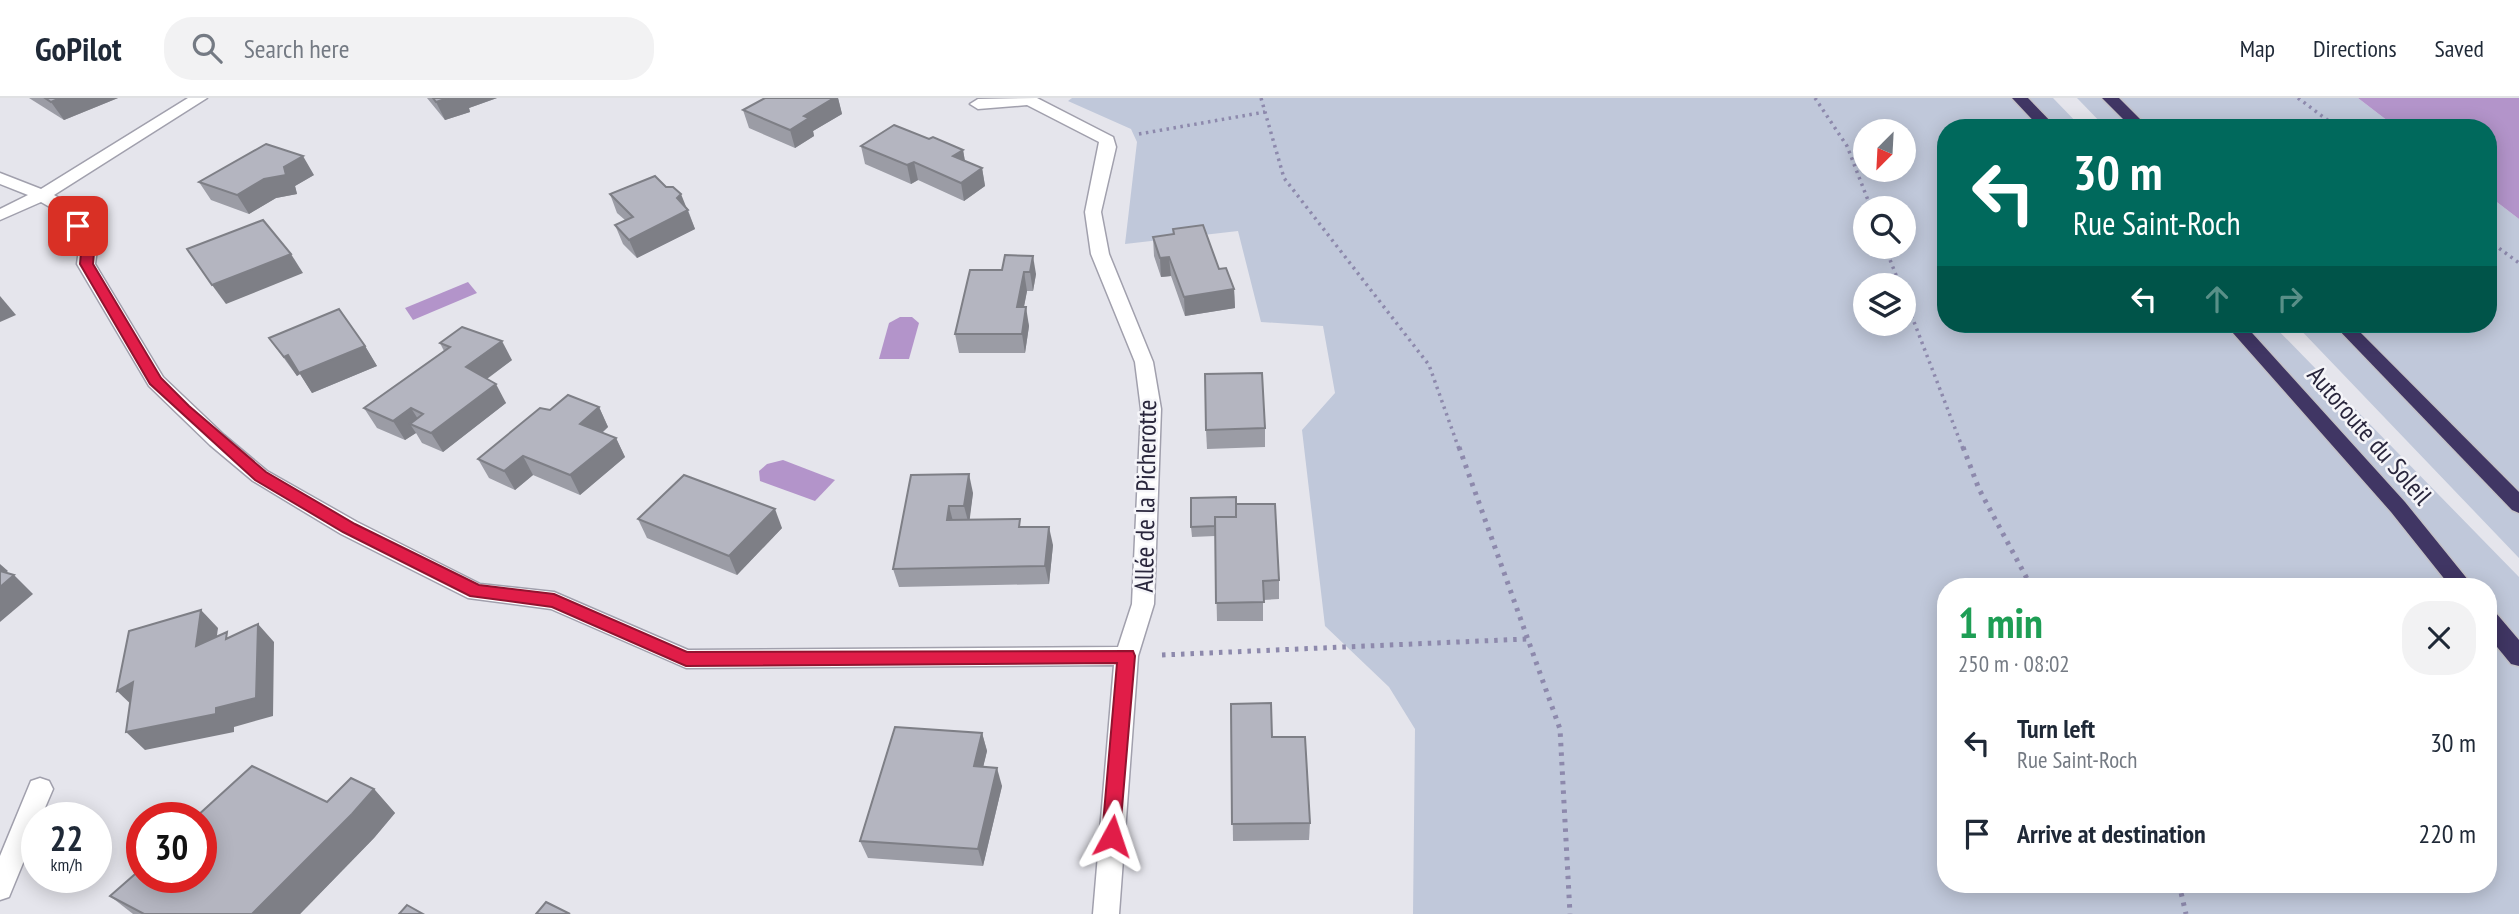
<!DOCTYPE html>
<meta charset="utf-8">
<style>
:root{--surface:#fff;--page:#f2f2f3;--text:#1f2937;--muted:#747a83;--line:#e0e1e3}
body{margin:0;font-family:"PT Sans Narrow",sans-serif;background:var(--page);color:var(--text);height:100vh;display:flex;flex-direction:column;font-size:26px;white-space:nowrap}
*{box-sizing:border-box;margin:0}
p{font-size:23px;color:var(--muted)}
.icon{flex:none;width:38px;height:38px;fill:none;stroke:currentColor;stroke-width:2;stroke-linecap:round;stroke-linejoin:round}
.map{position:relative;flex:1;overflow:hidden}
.sheet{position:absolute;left:1937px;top:480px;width:560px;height:315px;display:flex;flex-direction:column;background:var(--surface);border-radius:28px;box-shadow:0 4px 18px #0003}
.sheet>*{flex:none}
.guide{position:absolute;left:1937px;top:21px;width:560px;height:214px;border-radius:28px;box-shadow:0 4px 18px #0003;background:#00695c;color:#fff;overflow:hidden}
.needle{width:46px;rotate:204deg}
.tools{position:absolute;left:1853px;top:21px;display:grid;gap:14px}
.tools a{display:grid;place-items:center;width:63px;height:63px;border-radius:50%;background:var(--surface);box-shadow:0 4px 18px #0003;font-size:35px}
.speed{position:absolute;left:21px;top:704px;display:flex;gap:14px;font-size:35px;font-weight:700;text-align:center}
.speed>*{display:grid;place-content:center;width:91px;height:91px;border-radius:50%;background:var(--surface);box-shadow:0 4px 18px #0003;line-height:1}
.speed small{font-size:18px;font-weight:400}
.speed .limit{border:10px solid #d22;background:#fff;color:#111}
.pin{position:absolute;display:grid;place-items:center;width:60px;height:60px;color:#fff;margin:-30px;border-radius:14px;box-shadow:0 4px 10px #0006}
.me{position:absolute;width:77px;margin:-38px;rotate:5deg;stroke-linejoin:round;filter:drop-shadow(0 0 5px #0008)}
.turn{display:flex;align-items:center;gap:24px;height:147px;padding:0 21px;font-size:32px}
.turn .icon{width:91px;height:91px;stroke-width:2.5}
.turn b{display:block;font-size:49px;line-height:60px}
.lanes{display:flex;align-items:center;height:66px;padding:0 21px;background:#0003;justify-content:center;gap:35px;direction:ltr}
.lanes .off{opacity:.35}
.round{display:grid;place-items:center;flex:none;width:74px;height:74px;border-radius:28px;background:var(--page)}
.summary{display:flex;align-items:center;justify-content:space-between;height:119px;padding:0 21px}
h1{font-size:42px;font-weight:700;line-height:52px;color:#1e9e55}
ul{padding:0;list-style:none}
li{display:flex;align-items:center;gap:21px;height:91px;padding:0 21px}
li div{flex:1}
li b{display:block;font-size:26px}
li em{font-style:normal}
header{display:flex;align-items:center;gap:42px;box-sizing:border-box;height:98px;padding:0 35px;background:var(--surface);border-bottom:2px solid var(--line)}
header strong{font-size:33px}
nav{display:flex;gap:38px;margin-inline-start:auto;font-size:24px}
.search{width:490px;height:63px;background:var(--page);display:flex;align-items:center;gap:18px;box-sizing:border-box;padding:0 24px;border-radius:28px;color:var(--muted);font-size:26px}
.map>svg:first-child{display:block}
</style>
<header>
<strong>GoPilot</strong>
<div class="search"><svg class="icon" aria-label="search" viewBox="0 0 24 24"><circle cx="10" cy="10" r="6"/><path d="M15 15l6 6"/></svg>Search here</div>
<nav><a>Map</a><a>Directions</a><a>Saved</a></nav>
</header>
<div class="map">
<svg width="2519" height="816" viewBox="0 0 2519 816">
<rect width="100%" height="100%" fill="#e5e5ec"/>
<g fill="#c0c8da" fill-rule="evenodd">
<path d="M1072 0H2053L2082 30H1946V226H2272L2519 479V816H1413L1415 631 1389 589 1325 528 1302 332 1335 295 1323 228 1261 224 1238 133 1125 146 1137 44 1131 31 1068 3ZM1866 33H1904V72H1866ZM1866 110H1904V149H1866ZM1866 187H1904V226H1866ZM1946 488H2488V786H1946Z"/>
<path d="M2077 0H2358L2397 30H2106Z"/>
<path d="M2489 98 2519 121V460L2295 226H2488Z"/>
</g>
<g fill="#b394ca">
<path d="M2358 0H2519V121L2489 98 2488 30H2397Z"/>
<path d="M468 184 477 195 413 222 405 210Z"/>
<path d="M900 219H912L919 225 909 261H879L889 225Z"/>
<path d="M783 362 835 382 815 403 760 383 759 373 767 366Z"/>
</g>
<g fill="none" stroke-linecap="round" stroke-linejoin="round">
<defs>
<g id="minor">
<path d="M188 0H207L54 97 74 109 98 144 95 166 163 279 224 337 267 373 357 424 480 486 554 494 688 552 1118 549 1132 506 1141 311 1135 264 1091 156 1085 114 1099 44 1027 7 978 11 970 6 978 1 1037 0 1113 39 1116 49 1101 114 1109 156 1153 264 1161 311 1154 506 1138 558 1119 816H1093L1114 567 686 570 551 511 468 500 341 436 253 383 210 347 149 288 77 166 80 144 62 116 41 104 0 122V111L28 97 0 86V75L41 91Z"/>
<path d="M40 680 49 683 53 691 41 719H37V731L9 799 0 802V758L31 683Z"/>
</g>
<g id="highway">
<path d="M2012 0H2028L2057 30H2040Z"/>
<path d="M2102 0H2119L2149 30H2132Z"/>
<path d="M2225 226H2244L2405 404 2473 488H2450L2391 414Z"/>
<path d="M2333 226H2352L2519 394V415L2512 412Z"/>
<path d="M2488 512 2496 515 2519 542V568L2511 566 2488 538Z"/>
</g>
</defs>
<use href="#minor" stroke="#a1a0ad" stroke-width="3"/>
<use href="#highway" stroke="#c3c2c8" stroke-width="3"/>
<g stroke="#8d89ac" stroke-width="3.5" stroke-dasharray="2.5 4.5" stroke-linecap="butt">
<path d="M1261 0 1284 80 1429 267 1459 351"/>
<path d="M1815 0 1847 48 1871 110"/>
<path d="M2298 0 2338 30"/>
<path d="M1139 36 1265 14"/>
<path d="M2488 142 2519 165"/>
<path d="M1885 149 1900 187"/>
<path d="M1904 198 1963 351"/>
</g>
<g stroke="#8d89ac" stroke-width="5" stroke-dasharray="3.5 6" stroke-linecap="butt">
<path d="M1459 349 1560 631 1570 816"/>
<path d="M1963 349 1979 391 2031 488"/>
<path d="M1162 557 1527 541"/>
<path d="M2179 786 2186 816"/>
</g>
<use href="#minor" fill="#fff" fill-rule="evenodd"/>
<use href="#highway" fill="#403664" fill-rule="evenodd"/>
</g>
<g fill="#9b9ca5">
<path d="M29 0H118L64 22Z"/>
<path d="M427 0H497L469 10 470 14 445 22Z"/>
<path d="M765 0H838L842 16 813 33 814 38 795 50 749 30 743 12Z"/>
<path d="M929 41 963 52 965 63 982 70 985 88 964 103 918 82 911 86 865 66 861 48Z"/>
<path d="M314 77 295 88 297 96 276 100 249 116 211 102 199 84Z"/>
<path d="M610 96 686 109 688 112 695 131 637 160 623 146 615 127 625 122 617 115Z"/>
<path d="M1173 131 1219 171 1234 191 1235 210 1185 218 1171 178 1161 179 1154 158 1153 139 1173 136Z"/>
<path d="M1005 157 1036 176 1033 193H1027L1024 209 1029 228 1025 255H959L955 236 1002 172Z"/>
<path d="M269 240 365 248 377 268 312 295 300 276 297 278Z"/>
<path d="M440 245 512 262 487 281 506 305 443 354 422 345 416 335 405 342 377 330 364 310 444 253Z"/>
<path d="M599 309 608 329 602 335 616 340 625 359 580 397 533 377 515 392 489 380 478 361 550 312Z"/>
<path d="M1265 330V349L1207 351 1206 332Z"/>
<path d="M911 377 973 395 969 422 1021 429 1053 447 1049 486 899 489 893 471Z"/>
<path d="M1236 406 1279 482V501L1263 502V523H1217L1215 438 1192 439 1191 429Z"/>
<path d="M638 421 782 430 737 477 647 440Z"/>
<path d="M1231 606 1272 639 1310 725 1309 742 1233 743Z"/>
<path d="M982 635 987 653 983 669 1002 688 983 768 868 760 860 743Z"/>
<path d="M374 691 395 715 374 740 300 816H133L110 798 327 704Z"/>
</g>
<g fill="#7e7f86">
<path d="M60 0H118L64 22 51 4Z"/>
<path d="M448 0H497L469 10 470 14 445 22 436 4Z"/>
<path d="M834 0H838L842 16 813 33 814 38 795 50 790 32 804 18Z"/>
<path d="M963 52 966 70 953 58Z"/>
<path d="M303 58 314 77 295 88 297 96 276 100 249 116 237 97Z"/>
<path d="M914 64 918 82 911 86 907 67Z"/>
<path d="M982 70 985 88 964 103 961 85Z"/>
<path d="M681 96 695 131 637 160 629 142Z"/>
<path d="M291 156 303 175 226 206 212 187Z"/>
<path d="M1033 158 1036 176 1033 193 1030 174Z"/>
<path d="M1169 159 1171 178 1161 179 1160 160Z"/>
<path d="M1024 174 1027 193 1020 228 1017 209Z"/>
<path d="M1234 191 1235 210 1185 218 1184 199Z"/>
<path d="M0 198 16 217 0 224Z"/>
<path d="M1026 209 1029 228 1025 255 1022 236Z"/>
<path d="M502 243 512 262 477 288 466 269Z"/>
<path d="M365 248 377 268 312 295 300 276 297 278 284 259 288 257Z"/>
<path d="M496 286 506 305 443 354 431 335Z"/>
<path d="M599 309 608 329 590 345 580 326Z"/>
<path d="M411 310 423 329 410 326 416 335 405 342 393 323Z"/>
<path d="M616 340 625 359 580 397 570 377Z"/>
<path d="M523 358 533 377 515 392 504 373Z"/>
<path d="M969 376 973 395 969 427 964 408Z"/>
<path d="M949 408 954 427 947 422Z"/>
<path d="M775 411 782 430 737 477 729 458Z"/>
<path d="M1049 429 1053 447 1049 486 1045 468Z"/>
<path d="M0 466 8 473 0 480Z"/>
<path d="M14 477 33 496 0 524V489Z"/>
<path d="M201 512 218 530 213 566 196 548Z"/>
<path d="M258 526 274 544 273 618 234 629V634L145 652 126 634Z"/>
<path d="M133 584 136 611 117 593Z"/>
<path d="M982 635 987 653 979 686 974 668Z"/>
<path d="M997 670 1002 688 983 768 978 751Z"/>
<path d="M374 691 395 715 374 740 300 816H252Z"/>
</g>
<g fill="#b4b5c0" stroke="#7e7f86" stroke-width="2">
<path d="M45 0H60L51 4Z"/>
<path d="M433 0H448L436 4Z"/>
<path d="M765 0H834L804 18 809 20 790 32 743 12Z"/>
<path d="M894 27 929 41 933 39 963 52 953 58 982 70 961 85 914 64 907 67 861 48Z"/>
<path d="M266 46 303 58 284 69 286 77 264 81 237 97 199 84Z"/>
<path d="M655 78 666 89H673L681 96 677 100 688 112 629 142 615 127 633 119 610 96Z"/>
<path d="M263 122 291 156 212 187 187 151Z"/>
<path d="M1203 127 1219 171 1226 170 1234 191 1184 199 1169 159 1160 160 1153 139 1174 136 1173 131Z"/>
<path d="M1005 157 1033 158 1030 174H1024L1017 209H1026L1022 236H955L970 172H1002Z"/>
<path d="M339 211 365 248 299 275 288 257 284 259 269 240Z"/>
<path d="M462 229 502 243 466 269 496 286 431 335 410 326 423 316 411 310 393 323 364 310 450 249 440 245Z"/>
<path d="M1262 275 1265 330 1206 332 1205 276Z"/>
<path d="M568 297 599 309 580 326 616 340 570 377 523 358 504 373 478 361 540 310 550 312Z"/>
<path d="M969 376 964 408H949L947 422 1020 421 1019 429H1049L1045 468 893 471 911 377Z"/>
<path d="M684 377 775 411 729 458 638 421Z"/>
<path d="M1236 399V419H1215V428L1191 429V400Z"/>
<path d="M1236 406H1275L1279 482 1263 483 1264 504 1216 505 1215 419H1236Z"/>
<path d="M0 473 14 477 0 489Z"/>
<path d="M201 512 196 548 227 534 226 541 258 526 256 600 216 610V616L126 634 133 584 117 593 129 533Z"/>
<path d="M1271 605 1272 639H1305L1310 725 1232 726 1231 606Z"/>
<path d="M895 629 982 635 974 668 997 670 978 751 860 743Z"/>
<path d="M252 668 327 704 351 680 374 691 352 716 252 816H144L110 798 142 770V779H201V719H196Z"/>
<path d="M546 804 570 816H536Z"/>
<path d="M407 807 423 816H399Z"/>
</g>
<path fill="#e11d48" stroke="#92132f" stroke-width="2" d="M74 125H83L95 144 93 166 161 280 189 308 266 374 355 426 479 487 554 496 687 554 1133 553 1135 558 1119 745 1112 747 1105 745 1102 738 1117 565 686 568 552 509 470 498 343 434 255 382 150 286 80 166 82 144 72 128Z"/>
<g text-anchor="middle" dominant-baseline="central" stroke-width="5" stroke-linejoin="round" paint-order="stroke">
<g font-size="26" fill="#29263c" stroke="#f5f5f9">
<text transform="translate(2370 337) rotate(49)">Autoroute du Soleil</text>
<text transform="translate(1145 398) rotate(-89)">Allée de la Picherotte</text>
</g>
</g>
</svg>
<div class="tools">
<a><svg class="needle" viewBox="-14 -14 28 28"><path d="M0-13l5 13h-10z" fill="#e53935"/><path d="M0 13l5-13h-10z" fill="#747a83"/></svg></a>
<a><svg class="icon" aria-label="search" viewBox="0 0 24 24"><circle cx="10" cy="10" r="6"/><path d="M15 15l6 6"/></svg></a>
<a><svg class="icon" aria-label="layers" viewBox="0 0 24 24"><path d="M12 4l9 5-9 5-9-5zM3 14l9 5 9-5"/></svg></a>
</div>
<div class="speed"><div>22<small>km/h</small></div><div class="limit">30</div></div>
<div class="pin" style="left:78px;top:128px;background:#d93025"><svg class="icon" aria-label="arrive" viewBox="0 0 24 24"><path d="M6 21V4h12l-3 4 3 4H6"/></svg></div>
<svg class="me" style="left:1112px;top:738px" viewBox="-20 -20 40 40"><path d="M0-17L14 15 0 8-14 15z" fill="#e11d48" stroke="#fff" stroke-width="4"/></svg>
<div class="guide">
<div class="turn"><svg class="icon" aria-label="left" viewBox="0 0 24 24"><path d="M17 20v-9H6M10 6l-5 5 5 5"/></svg><div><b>30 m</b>Rue Saint-Roch</div></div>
<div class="lanes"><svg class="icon" aria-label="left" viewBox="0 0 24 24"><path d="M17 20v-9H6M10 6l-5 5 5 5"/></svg><svg class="icon off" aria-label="ahead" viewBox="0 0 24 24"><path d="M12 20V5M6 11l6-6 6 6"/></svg><svg class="icon off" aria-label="right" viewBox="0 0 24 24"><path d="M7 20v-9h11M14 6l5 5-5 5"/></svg></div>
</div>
<section class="sheet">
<div class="summary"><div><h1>1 min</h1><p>250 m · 08:02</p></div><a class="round"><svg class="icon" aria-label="close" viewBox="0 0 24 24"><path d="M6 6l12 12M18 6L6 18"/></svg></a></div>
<ul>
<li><svg class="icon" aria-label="left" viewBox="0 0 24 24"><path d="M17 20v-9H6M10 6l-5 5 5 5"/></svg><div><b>Turn left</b><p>Rue Saint-Roch</p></div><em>30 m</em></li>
<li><svg class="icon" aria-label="arrive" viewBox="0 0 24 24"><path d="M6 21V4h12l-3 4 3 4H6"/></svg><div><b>Arrive at destination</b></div><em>220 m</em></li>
</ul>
</section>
</div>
